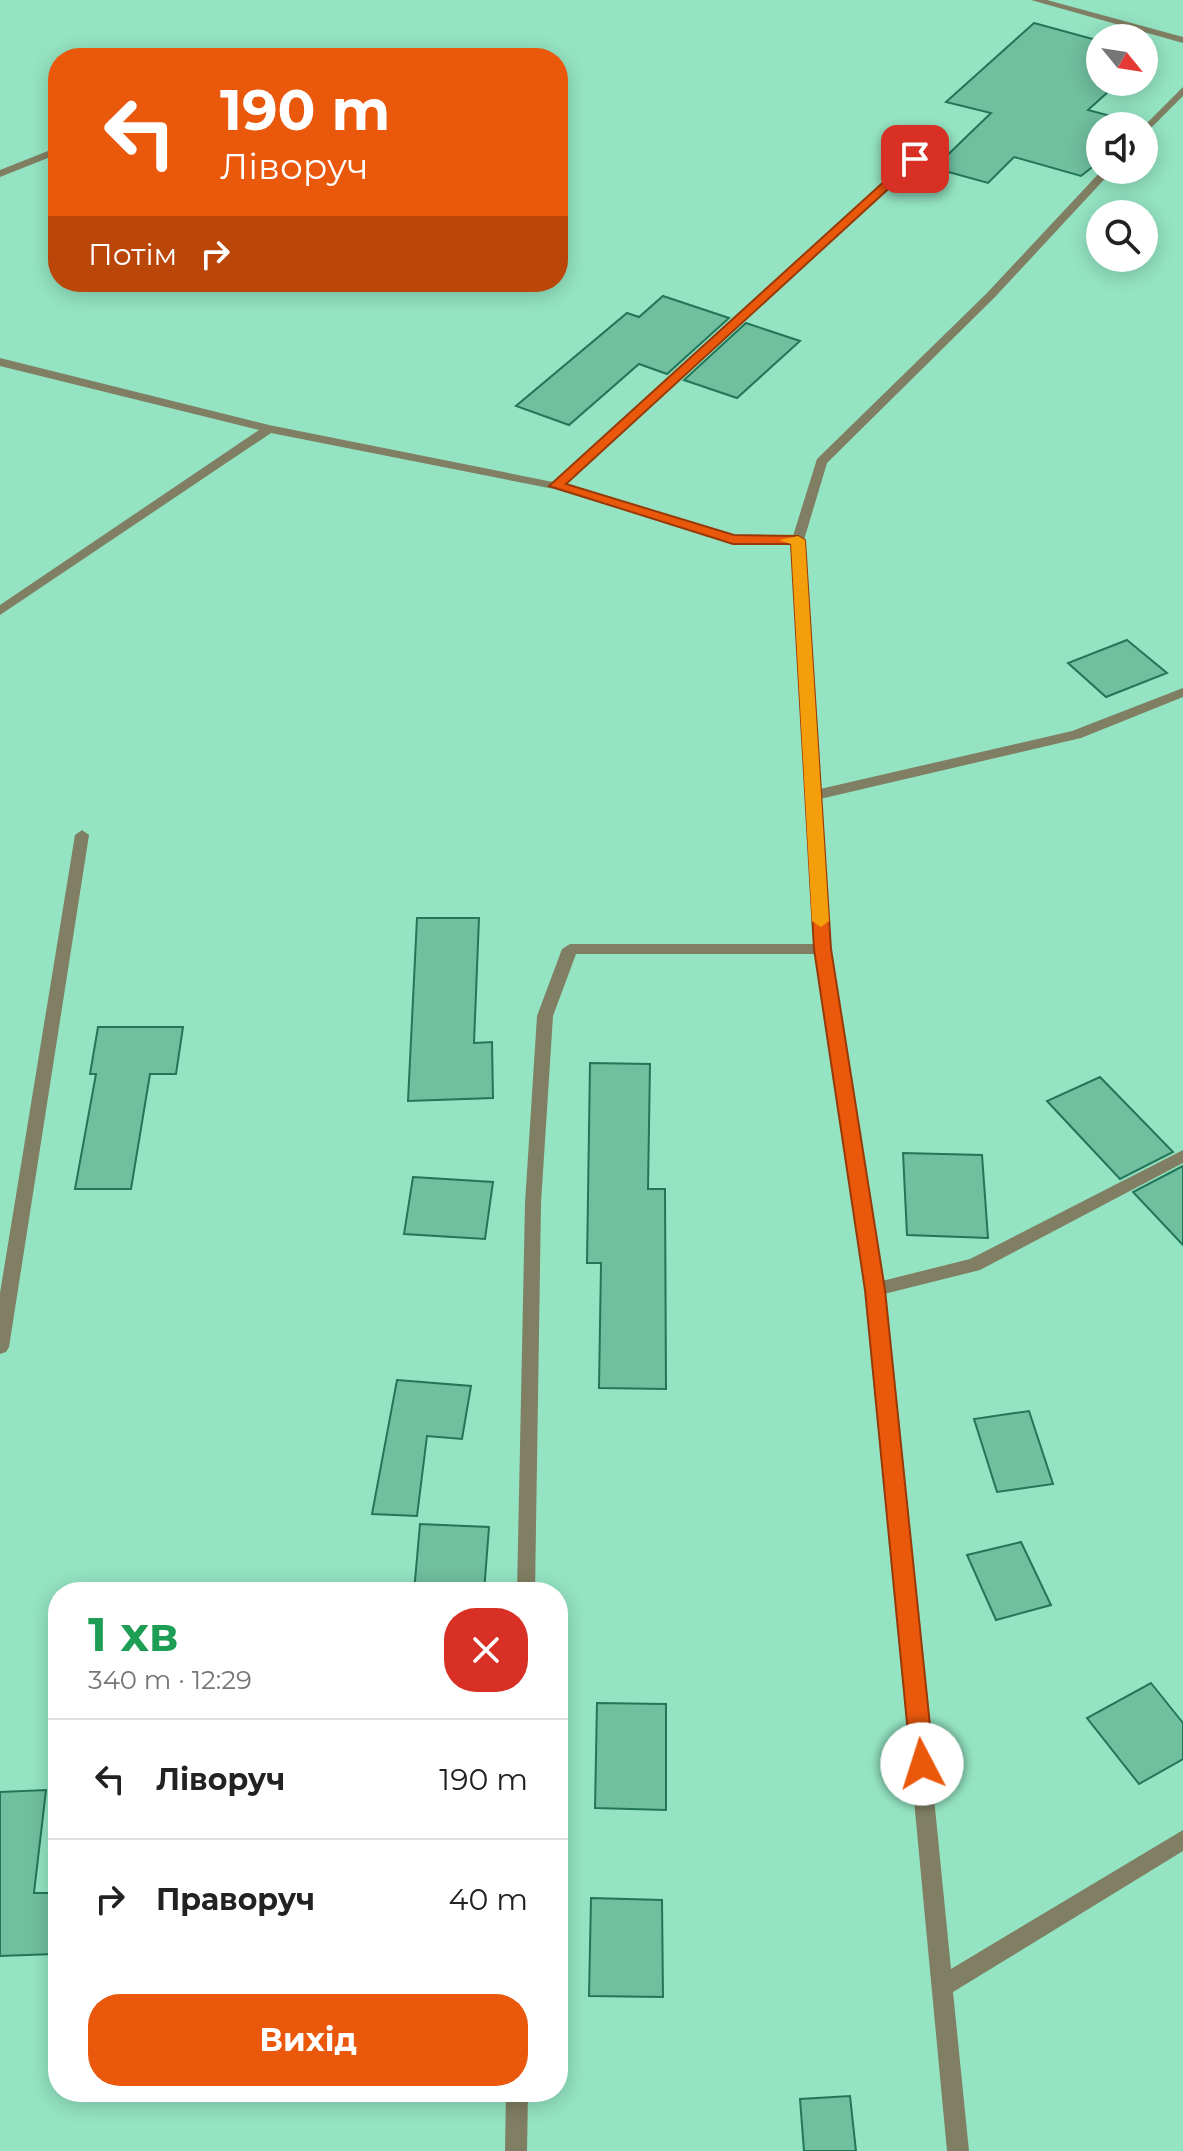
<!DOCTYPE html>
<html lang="uk">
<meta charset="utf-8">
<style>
:root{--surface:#fff;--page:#f6f6f6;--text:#222;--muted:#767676;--line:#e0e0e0;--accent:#ea580c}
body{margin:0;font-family:Montserrat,sans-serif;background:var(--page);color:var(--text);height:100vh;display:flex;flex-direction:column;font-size:30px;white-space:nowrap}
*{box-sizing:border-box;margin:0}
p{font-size:26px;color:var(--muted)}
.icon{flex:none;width:44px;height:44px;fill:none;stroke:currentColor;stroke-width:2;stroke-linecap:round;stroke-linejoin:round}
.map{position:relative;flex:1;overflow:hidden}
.panel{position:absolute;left:48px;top:1582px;width:520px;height:520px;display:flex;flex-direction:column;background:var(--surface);border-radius:32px;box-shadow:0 4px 20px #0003}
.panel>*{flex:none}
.guide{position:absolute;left:48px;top:48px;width:520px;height:244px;border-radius:32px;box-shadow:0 4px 20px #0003;background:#ea580c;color:#fff;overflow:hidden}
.needle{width:52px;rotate:120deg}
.controls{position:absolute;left:1086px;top:24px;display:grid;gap:16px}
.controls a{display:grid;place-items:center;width:72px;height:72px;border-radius:50%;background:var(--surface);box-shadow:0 4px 20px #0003;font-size:40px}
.pin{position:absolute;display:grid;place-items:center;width:68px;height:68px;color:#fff;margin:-34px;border-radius:16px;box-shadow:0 4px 12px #0006}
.me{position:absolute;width:88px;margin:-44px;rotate:355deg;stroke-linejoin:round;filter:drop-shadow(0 0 6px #0008)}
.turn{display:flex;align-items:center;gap:28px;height:168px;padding:0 40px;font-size:36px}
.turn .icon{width:104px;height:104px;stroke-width:2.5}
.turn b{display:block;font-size:56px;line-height:68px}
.then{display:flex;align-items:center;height:76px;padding:0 40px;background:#0003;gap:16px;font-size:30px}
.round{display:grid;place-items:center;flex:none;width:84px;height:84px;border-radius:32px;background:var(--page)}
.overview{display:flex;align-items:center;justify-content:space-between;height:136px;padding:0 40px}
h1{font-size:48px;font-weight:700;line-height:60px;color:#1e9e55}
.button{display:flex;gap:16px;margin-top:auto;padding:16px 40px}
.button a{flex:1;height:92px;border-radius:32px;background:var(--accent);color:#fff;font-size:32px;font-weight:700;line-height:92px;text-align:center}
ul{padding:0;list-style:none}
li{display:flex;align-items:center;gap:24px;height:120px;padding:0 40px;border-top:2px solid var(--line)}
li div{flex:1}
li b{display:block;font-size:30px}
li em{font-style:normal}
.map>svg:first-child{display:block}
</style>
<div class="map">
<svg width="1183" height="2151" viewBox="0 0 1183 2151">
<rect width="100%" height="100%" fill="#94e4c3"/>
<g fill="#70bf9f" stroke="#227659" stroke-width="2">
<path d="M1034 23 1100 41V82H1119L1088 110 1137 123 1134 126H1100V161L1081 176 1014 157 988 183 934 168 991 113 946 102Z"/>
<path d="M663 296 729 318 667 374 639 364 569 425 516 406 627 313 639 317Z"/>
<path d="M746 323 800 341 737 398 684 380Z"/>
<path d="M1127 640 1167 673 1106 697 1068 663Z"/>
<path d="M417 918H479L474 1043 492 1042 493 1098 408 1101Z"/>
<path d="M98 1027H183L176 1074H150L131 1189H75L96 1074H90Z"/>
<path d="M590 1063 650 1064 648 1189H665L666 1389 599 1388 601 1263H587Z"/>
<path d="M1100 1077 1173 1152 1120 1179 1047 1101Z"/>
<path d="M903 1153 982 1155 988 1238 907 1235Z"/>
<path d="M1183 1166V1245L1133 1192Z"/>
<path d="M413 1177 493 1182 485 1239 404 1234Z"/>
<path d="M397 1380 471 1386 462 1439 427 1436 417 1516 372 1514Z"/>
<path d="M1029 1411 1053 1484 997 1492 974 1419Z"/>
<path d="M420 1524 489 1527 484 1592H414Z"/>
<path d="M1021 1542 1051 1605 996 1620 967 1555Z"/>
<path d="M1151 1683 1183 1723V1759L1139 1784 1087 1718Z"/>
<path d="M597 1703 666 1704V1810L595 1808Z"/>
<path d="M46 1790 34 1893H58L54 1954 0 1956V1792Z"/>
<path d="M591 1898 662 1900 663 1997 589 1996Z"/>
<path d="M850 2096 856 2151H804L800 2099Z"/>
</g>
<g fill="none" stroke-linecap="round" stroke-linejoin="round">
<g fill="#807f63" fill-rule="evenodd">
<path d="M1031 0H1047L1183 37V43Z"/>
<path d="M1183 87V96L1144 135V126Z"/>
<path d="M933 137 942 139 565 485 734 535 793 536 817 459 987 293 1102 170H1113L995 297 827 463 804 540 820 789 1072 731 1183 688V697L1081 738 820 799 830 949 882 1281 970 1259 1183 1150V1163L980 1270 884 1294 951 1969 1183 1830V1851L953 1992 969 2151H947L866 1290 815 954H576L553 1016 541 1203 535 1592H517L525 1203 537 1016 562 949 570 944H814L792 544 733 543 554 489 271 433 0 615V605L259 430 0 366V358L269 425 553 482Z"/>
<path d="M58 147V154L0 177V170Z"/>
<path d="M82 830 89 835 9 1347 6 1352 0 1354V1293L75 835Z"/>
<path d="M506 2092H528L527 2151H505Z"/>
</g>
</g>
<path fill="#ea580c" stroke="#983908" stroke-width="2" d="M911 157 921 159 566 484 734 535 798 536 805 540 831 949 885 1290 934 1764 930 1771 922 1774 914 1771 911 1764 865 1290 814 949 791 544H733L549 486Z"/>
<path fill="#f59e0b" d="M798 536 805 540 829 921 821 927 812 921 791 544 779 540Z"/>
</svg>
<div class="controls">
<a><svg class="needle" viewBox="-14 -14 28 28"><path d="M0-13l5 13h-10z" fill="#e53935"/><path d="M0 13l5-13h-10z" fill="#767676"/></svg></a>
<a><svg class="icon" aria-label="sound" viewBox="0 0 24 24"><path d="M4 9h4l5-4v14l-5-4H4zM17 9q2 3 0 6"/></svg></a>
<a><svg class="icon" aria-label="search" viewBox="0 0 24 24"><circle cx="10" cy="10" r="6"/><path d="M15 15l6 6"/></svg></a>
</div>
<div class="pin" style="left:915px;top:159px;background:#d93025"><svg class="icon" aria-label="arrive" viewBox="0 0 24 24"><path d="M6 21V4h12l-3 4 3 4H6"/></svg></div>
<svg class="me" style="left:922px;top:1764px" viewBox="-20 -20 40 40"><circle r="19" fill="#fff"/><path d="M0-13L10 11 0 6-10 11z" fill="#ea580c"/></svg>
<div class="guide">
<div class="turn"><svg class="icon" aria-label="left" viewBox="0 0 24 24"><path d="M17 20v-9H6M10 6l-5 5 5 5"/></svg><div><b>190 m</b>Ліворуч</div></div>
<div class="then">Потім<svg class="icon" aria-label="right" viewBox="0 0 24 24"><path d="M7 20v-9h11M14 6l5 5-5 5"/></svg></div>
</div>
<section class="panel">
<div class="overview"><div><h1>1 хв</h1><p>340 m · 12:29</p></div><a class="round" style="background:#d93025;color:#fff"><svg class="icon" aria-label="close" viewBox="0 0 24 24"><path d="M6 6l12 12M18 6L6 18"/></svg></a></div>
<ul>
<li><svg class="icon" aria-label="left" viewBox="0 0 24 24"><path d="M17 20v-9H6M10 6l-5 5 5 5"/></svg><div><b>Ліворуч</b></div><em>190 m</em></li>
<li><svg class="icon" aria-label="right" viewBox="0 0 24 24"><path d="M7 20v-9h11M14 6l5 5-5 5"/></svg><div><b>Праворуч</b></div><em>40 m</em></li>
</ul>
<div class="button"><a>Вихід</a></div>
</section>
</div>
